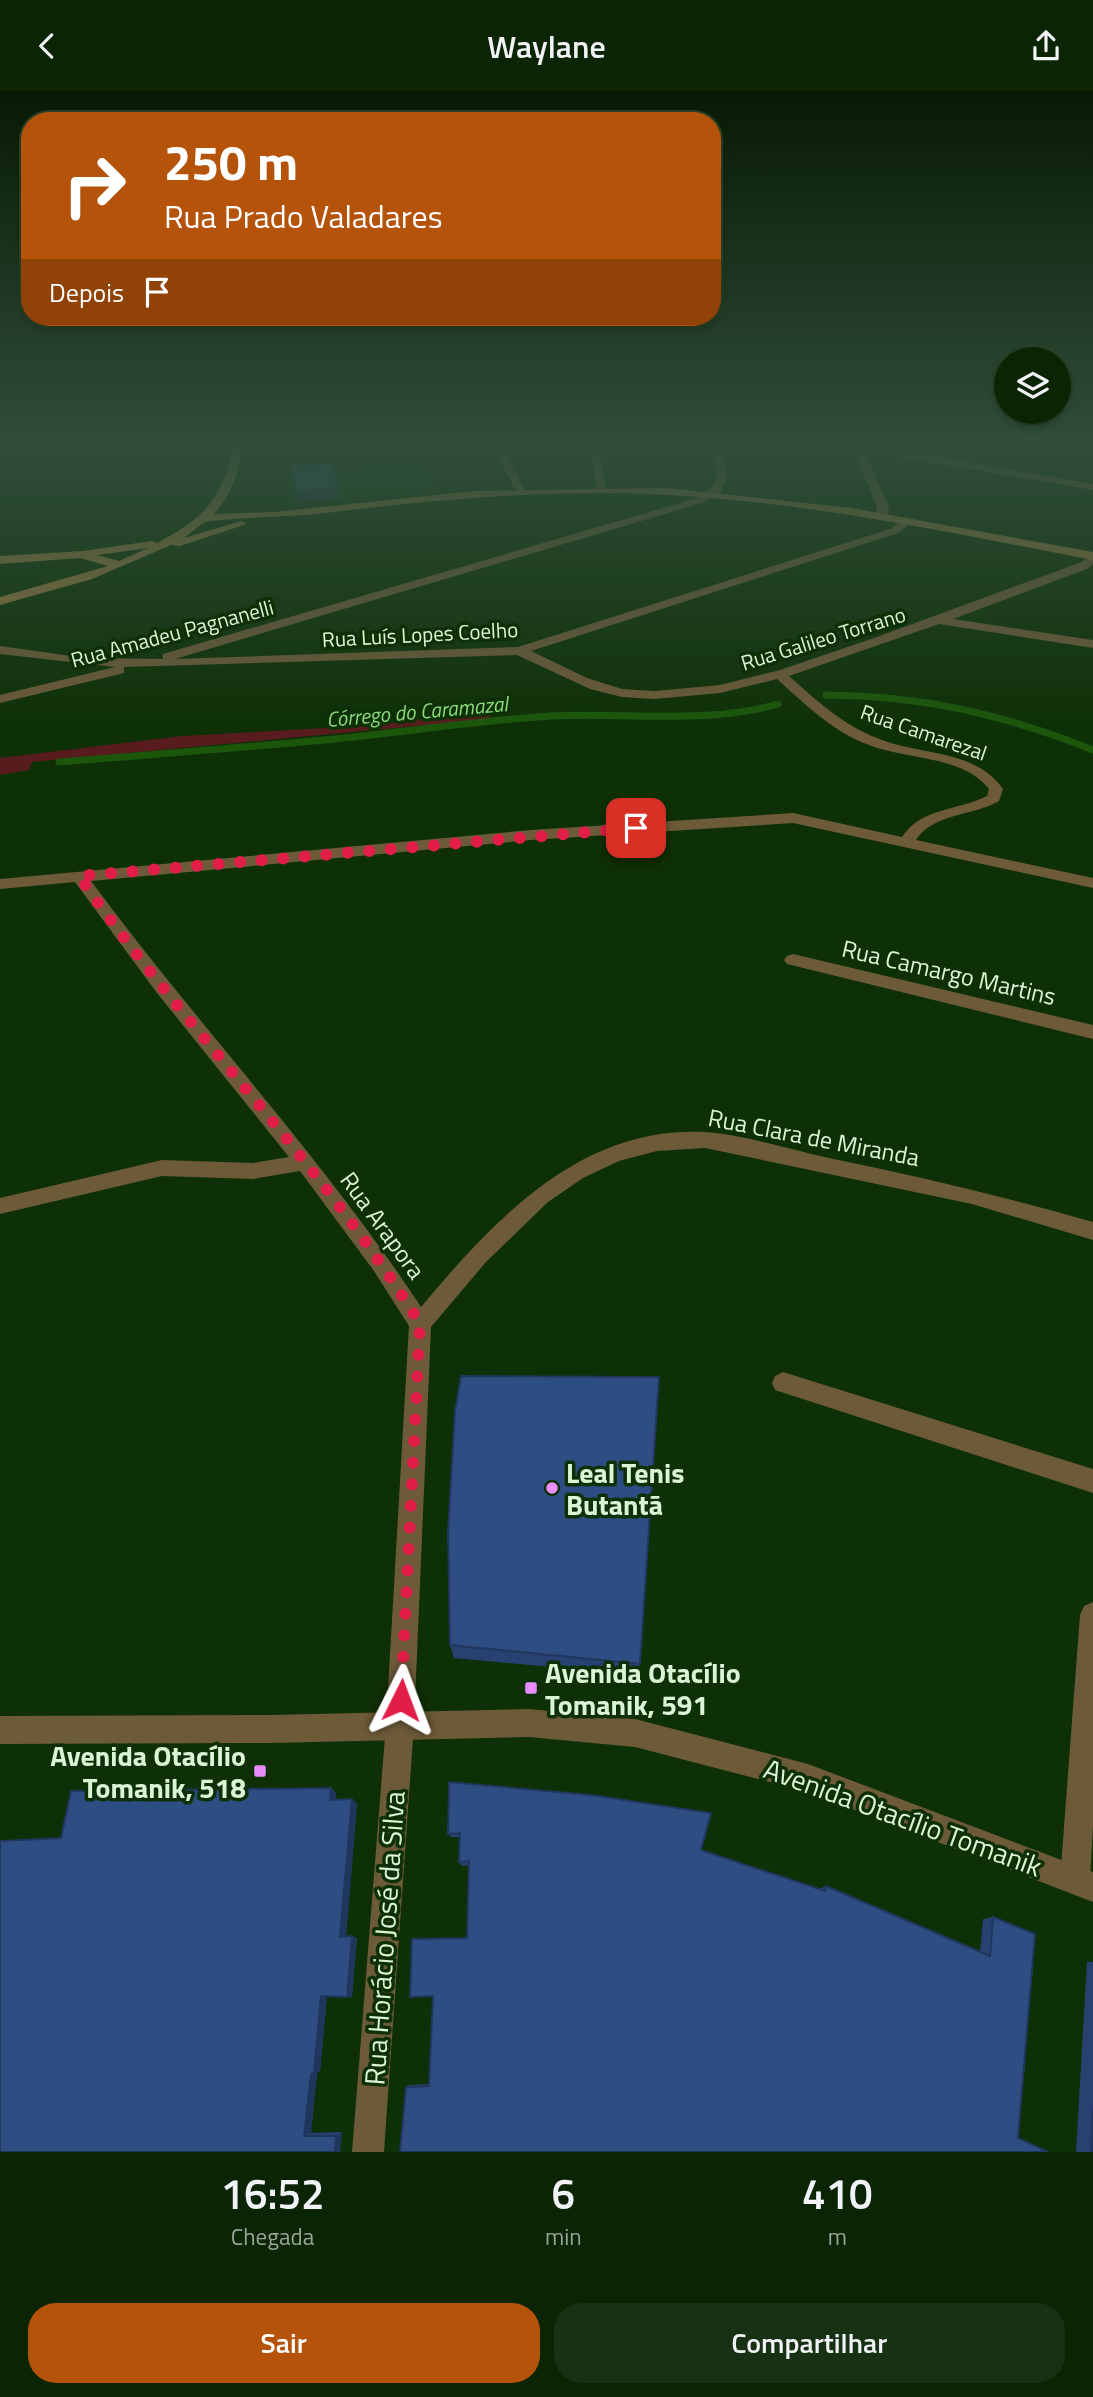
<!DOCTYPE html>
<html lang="pt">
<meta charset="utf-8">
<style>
:root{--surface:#0a2404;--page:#183013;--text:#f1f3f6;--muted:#99a49a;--line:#2a4126;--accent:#b45309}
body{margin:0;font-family:"Titillium Web",sans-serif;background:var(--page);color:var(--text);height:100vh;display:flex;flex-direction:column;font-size:26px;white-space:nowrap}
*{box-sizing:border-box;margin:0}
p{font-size:23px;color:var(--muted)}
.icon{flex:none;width:38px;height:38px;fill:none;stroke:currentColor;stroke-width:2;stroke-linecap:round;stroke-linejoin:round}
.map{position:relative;height:2061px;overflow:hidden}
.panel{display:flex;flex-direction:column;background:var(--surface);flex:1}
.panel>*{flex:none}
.top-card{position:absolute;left:21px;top:21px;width:700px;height:214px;border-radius:28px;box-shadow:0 4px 10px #0003,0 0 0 2px var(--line);background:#b45309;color:#fff;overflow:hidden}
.buttons{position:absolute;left:994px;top:256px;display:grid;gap:14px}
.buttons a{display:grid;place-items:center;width:77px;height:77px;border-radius:50%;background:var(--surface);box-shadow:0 4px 10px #0003,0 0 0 2px var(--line);font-size:35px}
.pin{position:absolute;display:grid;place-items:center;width:60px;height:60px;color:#fff;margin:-30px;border-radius:14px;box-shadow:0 4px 10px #0006}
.me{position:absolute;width:77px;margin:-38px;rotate:3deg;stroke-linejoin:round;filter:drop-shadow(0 0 5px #0008)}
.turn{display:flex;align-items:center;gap:24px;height:147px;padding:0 28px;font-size:32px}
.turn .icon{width:91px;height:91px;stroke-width:2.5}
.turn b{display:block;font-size:49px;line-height:60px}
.then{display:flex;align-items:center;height:66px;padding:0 28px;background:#0003;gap:14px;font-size:26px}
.eta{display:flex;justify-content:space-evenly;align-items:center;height:119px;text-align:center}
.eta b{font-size:42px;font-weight:600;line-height:49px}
.cta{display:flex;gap:14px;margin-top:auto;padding:14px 28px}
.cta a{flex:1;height:80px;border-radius:28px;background:var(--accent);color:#fff;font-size:28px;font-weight:600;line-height:80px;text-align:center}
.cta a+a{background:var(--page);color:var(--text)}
header{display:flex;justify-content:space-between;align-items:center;height:91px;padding:0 28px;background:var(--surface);font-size:32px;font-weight:600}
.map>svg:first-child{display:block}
</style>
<header><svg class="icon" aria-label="back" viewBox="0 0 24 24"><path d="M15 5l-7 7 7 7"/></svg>Waylane<svg class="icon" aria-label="share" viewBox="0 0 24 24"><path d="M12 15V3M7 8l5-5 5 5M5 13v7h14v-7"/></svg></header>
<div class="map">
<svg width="1093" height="2061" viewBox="0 0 1093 2061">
<rect width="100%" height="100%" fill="#0e3006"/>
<path fill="#13390a" d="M426 367 436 397 292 414 287 380Z"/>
<path fill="#581c1f" d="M490 620 491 628 32 671 29 679 0 684V667L182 645 365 635 495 619V620Z"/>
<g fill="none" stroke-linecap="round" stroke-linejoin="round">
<g stroke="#1b560b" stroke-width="7">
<path d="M826 604C920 604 1006 624 1093 659"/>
<path d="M59 671C144 664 229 658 313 650 393 643 471 630 551 625 627 621 704 634 778 613"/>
</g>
<g fill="#6d5a39" fill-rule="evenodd">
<path d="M270 350H286L240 367 231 365Z"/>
<path d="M490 350H500L526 401 525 403 516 401Z"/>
<path d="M588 350H598L606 401 597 399Z"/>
<path d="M707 350H717L728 386 721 401 702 412 175 568 518 556 890 438 902 429H910V433L898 442 531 560 587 587 622 598 655 600 720 594 780 579 874 547 1079 472 1093 464V473L1087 478 953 528 1093 549V557L939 533 789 585C816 609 843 634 877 647 919 665 974 657 1003 698L999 710C974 725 933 722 916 749L1093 787V797L793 732 531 749 91 790C198 935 322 1065 421 1216 494 1129 580 1035 704 1041 740 1043 793 1059 829 1067 918 1085 1006 1106 1093 1131V1149L972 1113 705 1057 657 1060 619 1070 583 1087 548 1111 486 1171 431 1236 414 1633 384 2061H352L386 1633 409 1235 374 1180 300 1080 253 1088 162 1085 0 1123V1107L162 1069 253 1072 289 1066 157 902 75 791 0 798V788L531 739 793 722 902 746C922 716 958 720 987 705L989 698C962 664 907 669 869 654 833 641 805 613 777 588L720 602 655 608 622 606 590 598 517 564 124 576V582L0 612V604L115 576 0 563V555L86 567 163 568V563L694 408C727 391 717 380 707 350Z"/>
<path d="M850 350 1093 393V399L864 360 889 416 888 427 882 430 876 427 877 416Z"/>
<path d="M793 863 1093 934V948L787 873 784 869 787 865Z"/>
<path d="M783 1281 1093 1378V1402L775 1299 772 1292 775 1285Z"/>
<path d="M1093 1511V1735L1090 1789 1085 1799 1075 1804 1065 1799 1060 1789 1080 1524 1084 1515Z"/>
</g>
<path fill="#6d5a39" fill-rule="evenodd" d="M529 1618 635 1628 808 1673 1093 1781V1811L808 1701 635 1656 529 1646 271 1652 0 1653V1625L271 1624Z"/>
<path fill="#947640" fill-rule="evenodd" d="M233 350H243C239 379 234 401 214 423L275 421 473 400 667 397 851 417 1093 461V469C953 442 812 412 670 404 551 397 433 409 316 423 299 425 212 428 206 431 198 435 191 442 184 447L241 430 247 433 180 455 171 454 92 488 0 514V506L108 475 80 467 0 473V465L83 460 152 450 157 452C206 426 225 406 233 350ZM148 457 119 470 97 464 149 457Z"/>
</g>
<g fill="#274271">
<path d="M450 1554 640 1573 637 1584 454 1567Z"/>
<path d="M449 1691 701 1759 819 1798 826 1795 980 1861 983 1828 993 1826 1018 2047 406 1996 409 1994 429 1993 467 1847 469 1774 462 1775 459 1771 460 1746H451L448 1743Z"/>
<path d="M331 1697 336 1702 335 1709 357 1713 346 1846 357 1847 352 1906 327 1905 320 1980 317 1982 311 2042 342 2041 340 2061H0L61 1747Z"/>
<path d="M1087 1871H1093V2061H1076Z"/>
</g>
<g fill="#20365c">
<path d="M338 396 339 407 298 411 296 401Z"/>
<path d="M331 1697 336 1702 335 1714 330 1709Z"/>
<path d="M352 1708 357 1713 346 1847 340 1846Z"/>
<path d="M352 1845 357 1847 352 1906H347Z"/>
<path d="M321 1905H327L320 1980 317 1982 311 2042 304 2045Z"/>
<path d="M342 2041 340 2061H335L336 2045Z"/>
</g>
<g fill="#2d4d83" stroke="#20365c" stroke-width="2">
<path d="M332 372 338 396 296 401 292 375Z"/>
<path d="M461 1285 659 1286 640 1573 450 1554 448 1441 455 1320Z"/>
<path d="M449 1691 591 1704 711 1722 701 1759 825 1800 826 1795 990 1865 993 1826 1035 1843 1018 2047 1048 2061H400L406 1996 429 1995 433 1905 410 1906 412 1848 467 1847 469 1770 459 1771 460 1742 448 1743Z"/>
<path d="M331 1697 330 1709 352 1708 340 1846 352 1845 347 1906 321 1905 314 1982 311 1983 304 2045H336L335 2061H0V1750L61 1747 71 1700Z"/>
<path d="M1093 2016V2061H1091Z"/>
</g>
<linearGradient id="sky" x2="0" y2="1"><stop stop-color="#081a03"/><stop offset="0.55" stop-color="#304e3b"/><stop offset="1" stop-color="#304e3b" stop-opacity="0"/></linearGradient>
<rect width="1093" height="639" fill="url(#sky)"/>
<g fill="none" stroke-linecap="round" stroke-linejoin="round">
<path stroke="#e11d48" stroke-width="12" stroke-dasharray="0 21.6" d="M401 1609 420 1233C322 1072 186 939 79 785L636 737"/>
</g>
<g fill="#e98dfd" stroke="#0e3006" stroke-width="2.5">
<circle cx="552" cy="1397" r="7"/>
<rect x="524" y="1590" width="14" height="14" rx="3.5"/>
<rect x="253" y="1673" width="14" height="14" rx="3.5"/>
</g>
<g text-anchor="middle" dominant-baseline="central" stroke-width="7" stroke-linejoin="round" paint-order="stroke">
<g font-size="21" fill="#dbf4d5" stroke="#0e3006">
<text transform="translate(172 542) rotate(-15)">Rua Amadeu Pagnanelli</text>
<text transform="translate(420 543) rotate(-3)">Rua Luís Lopes Coelho</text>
<text transform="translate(823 547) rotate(-17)">Rua Galileo Torrano</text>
<text transform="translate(924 641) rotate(19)">Rua Camarezal</text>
</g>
<g font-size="21" font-style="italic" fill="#8bda7b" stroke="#0e3006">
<text transform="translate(417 620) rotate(-5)">Córrego do Caramazal</text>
</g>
<g font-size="24" fill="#dbf4d5" stroke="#0e3006">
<text transform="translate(949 881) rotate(13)">Rua Camargo Martins</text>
<text transform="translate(814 1046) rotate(11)">Rua Clara de Miranda</text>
<text transform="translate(383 1134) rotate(54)">Rua Arapora</text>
</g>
<g font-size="28" font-weight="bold" fill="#dbf4d5" stroke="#0e3006" text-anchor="start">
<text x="566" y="1381">Leal Tenis<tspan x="566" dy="32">Butantã</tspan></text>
<text x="545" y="1581">Avenida Otacílio<tspan x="545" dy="32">Tomanik, 591</tspan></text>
<text x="246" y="1664" text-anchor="end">Avenida Otacílio<tspan x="246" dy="32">Tomanik, 518</tspan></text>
</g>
<g font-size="28" fill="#dbf4d5" stroke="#0e3006">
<text transform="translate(903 1726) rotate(20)">Avenida Otacílio Tomanik</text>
<text transform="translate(384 1847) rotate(-86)">Rua Horácio José da Silva</text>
</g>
</g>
</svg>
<div class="buttons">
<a><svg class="icon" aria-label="layers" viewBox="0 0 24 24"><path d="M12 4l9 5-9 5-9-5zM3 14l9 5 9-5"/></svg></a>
</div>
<div class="pin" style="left:636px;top:737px;background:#d93025"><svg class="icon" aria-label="arrive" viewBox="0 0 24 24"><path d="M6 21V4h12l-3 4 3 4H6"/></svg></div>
<svg class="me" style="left:401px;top:1609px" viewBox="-20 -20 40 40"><path d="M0-17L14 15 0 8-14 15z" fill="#e11d48" stroke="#fff" stroke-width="4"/></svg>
<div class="top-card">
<div class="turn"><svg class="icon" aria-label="right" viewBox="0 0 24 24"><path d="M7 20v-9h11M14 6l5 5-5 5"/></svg><div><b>250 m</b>Rua Prado Valadares</div></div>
<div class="then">Depois<svg class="icon" aria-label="arrive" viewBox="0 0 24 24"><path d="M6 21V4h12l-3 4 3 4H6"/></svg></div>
</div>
</div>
<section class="panel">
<div class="eta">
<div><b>16:52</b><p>Chegada</p></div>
<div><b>6</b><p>min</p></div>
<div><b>410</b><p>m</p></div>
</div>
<div class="cta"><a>Sair</a><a>Compartilhar</a></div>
</section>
